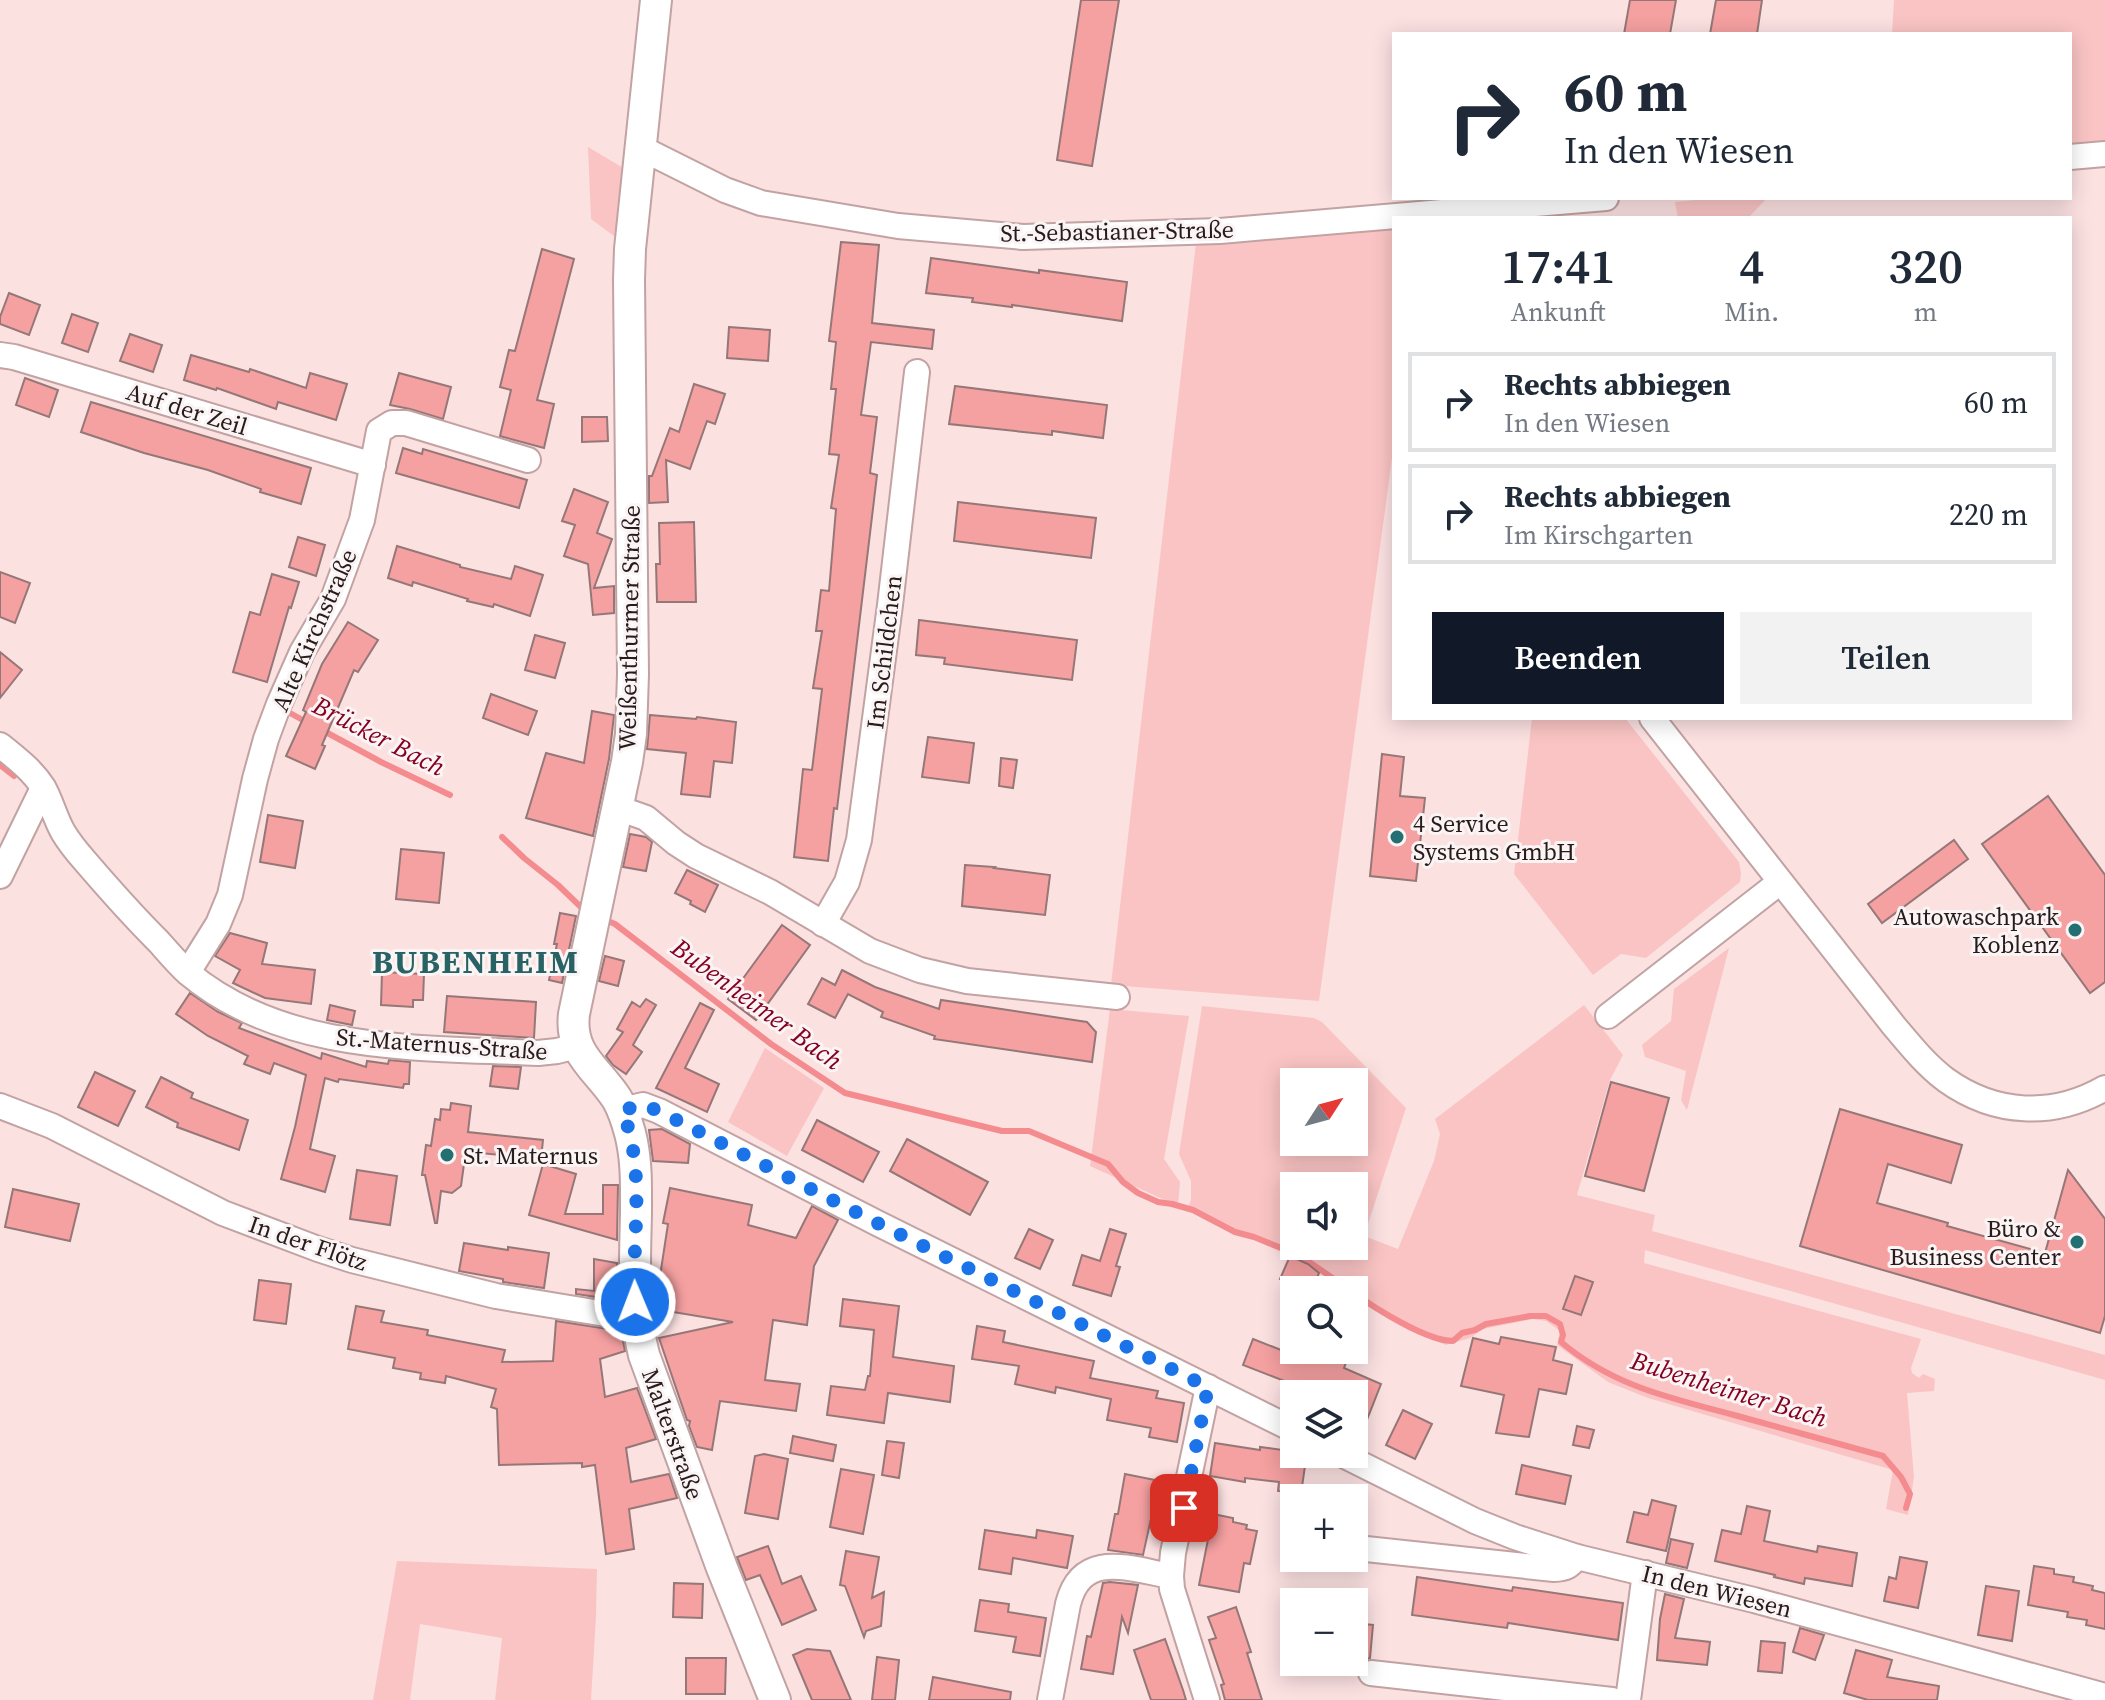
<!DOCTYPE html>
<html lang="de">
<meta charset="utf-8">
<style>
:root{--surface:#fff;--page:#f2f2f3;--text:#1f2937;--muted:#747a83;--line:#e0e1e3;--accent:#111827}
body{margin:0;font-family:"Source Serif 4",serif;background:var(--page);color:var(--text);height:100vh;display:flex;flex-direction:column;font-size:30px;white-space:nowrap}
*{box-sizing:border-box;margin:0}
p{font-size:26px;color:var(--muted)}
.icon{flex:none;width:44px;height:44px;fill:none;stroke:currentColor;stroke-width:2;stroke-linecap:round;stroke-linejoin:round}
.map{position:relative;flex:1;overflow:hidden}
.side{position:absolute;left:1392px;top:216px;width:680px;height:504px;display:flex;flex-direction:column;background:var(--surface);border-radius:0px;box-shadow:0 4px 20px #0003}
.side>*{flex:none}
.guide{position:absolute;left:1392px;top:32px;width:680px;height:168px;border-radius:0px;box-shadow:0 4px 20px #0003;background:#fff;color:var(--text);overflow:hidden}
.needle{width:52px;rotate:54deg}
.fabs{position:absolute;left:1280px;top:1068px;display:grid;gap:16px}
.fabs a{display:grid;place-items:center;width:88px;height:88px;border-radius:0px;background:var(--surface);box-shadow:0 4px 20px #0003;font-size:40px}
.pin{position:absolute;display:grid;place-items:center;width:68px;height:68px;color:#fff;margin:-34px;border-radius:16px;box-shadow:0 4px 12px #0006}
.me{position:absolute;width:88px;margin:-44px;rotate:359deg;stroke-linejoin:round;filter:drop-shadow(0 0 6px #0008)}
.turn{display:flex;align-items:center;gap:28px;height:168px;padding:0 40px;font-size:36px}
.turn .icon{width:104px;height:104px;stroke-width:2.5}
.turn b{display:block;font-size:56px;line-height:68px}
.eta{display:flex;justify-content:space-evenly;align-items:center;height:136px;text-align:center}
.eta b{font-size:48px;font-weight:600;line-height:56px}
.action{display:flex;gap:16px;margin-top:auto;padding:16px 40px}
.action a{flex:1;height:92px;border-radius:0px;background:var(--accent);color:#fff;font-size:32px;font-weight:600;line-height:92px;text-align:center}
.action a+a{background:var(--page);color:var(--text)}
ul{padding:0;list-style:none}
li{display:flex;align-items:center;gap:24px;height:100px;margin:0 16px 12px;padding:0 24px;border:4px solid var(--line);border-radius:0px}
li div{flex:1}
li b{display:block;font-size:30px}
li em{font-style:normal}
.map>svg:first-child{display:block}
</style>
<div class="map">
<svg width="2105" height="1700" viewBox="0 0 2105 1700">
<rect width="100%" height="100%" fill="#fce1e1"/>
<g fill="#fac4c4" fill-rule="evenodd">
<path d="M1894 0H2105V144L2070 147V34H1892Z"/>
<path d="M588 147 625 169 618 239 591 219Z"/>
<path d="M1718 198H1767L1748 218H1678L1675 202Z"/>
<path d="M1394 229V443L1319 1001 1111 985 1196 243 1313 233Z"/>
<path d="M1532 718H1625L1739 862 1741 873 1740 882 1646 958 1621 954 1593 975 1514 874Z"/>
<path d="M1729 948 1687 1110 1681 1100 1686 1071 1645 1057 1642 1045 1671 1021 1674 989Z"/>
<path d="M1584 1005 1623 1055 1610 1080 1577 1195 1655 1215 1652 1231 2105 1355V1380L1645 1250 1644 1263 1921 1339 1911 1368 1912 1373 1919 1378 1923 1374 1935 1379 1934 1391 1907 1393 1914 1477 1908 1515 1886 1509 1893 1470 1648 1398 1608 1382 1557 1345 1560 1331 1546 1321 1533 1319 1483 1329 1470 1338 1446 1345 1408 1330 1396 1321 1369 1307 1354 1297V1290H1344L1308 1264 1187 1210 1191 1200V1181L1179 1154 1202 1006 1314 1018 1322 1022 1406 1108 1364 1236 1398 1249 1434 1161 1440 1134 1435 1119ZM1294 1082H1354V1142H1294ZM1294 1186H1354V1246H1294Z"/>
<path d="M1110 1009 1189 1016 1164 1159 1180 1182 1178 1206 1090 1166Z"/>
<path d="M765 1048 824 1088 787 1156 728 1122Z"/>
<path d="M397 1561 597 1569 596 1616 591 1700H495L502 1638 420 1624 410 1700H373Z"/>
</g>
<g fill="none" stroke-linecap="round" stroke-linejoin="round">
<g stroke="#f48b8e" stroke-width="6">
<path d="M290 713 308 723"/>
<path d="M322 730 381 762 450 795"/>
<path d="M0 765 14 776"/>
<path d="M502 837 524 858 558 885 585 911"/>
<path d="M603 919 615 924 771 1044 845 1093 1002 1131H1029L1108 1164 1123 1182 1138 1193 1158 1202 1172 1204 1193 1210 1235 1232 1254 1237 1299 1255 1350 1290"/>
<path d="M1354 1293C1376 1309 1427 1341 1453 1341L1462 1333 1475 1330 1486 1324 1530 1316H1546L1560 1324 1563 1335 1561 1342C1613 1386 1670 1398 1734 1415 1784 1429 1833 1442 1883 1456L1901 1477 1910 1494 1906 1508"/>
</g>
</g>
<g fill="#f5a0a1" stroke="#957777" stroke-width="2">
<path d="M1081 0H1119L1092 166 1057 160Z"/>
<path d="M1630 0H1676L1670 34H1624Z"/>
<path d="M1716 0H1762L1757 34H1710Z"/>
<path d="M841 242 879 245 872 323 934 330 932 349 871 342 861 415 877 417 870 473 877 475 837 809 834 808 828 861 794 857 803 769 812 770 822 689 813 688 822 631H816L821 590 829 591 836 509 831 508 839 455 829 454 836 389H831L836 342 829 341Z"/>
<path d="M542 249 574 259 537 400 554 404 544 448 500 436 511 390 500 387 509 350 515 351Z"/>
<path d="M931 258 1039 273V270L1127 282 1122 321 1012 305V307L972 302 973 298 926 293Z"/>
<path d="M9 293 40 305 29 335 0 324V317Z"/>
<path d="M72 314 98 323 88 352 62 343Z"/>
<path d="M729 327 770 330 768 361 727 358Z"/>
<path d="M130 334 162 345 153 372 120 361Z"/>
<path d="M191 355 249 372 250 369 306 388 310 373 347 384 336 420 278 402 276 409 217 388 216 390 184 380Z"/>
<path d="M399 373 451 387 443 419 410 409 390 405Z"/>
<path d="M25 378 58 390 49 417 16 405Z"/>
<path d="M694 384 725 394 715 424 707 421 690 469 666 460 668 502 649 503V476H652L670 428 679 432Z"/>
<path d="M955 386 1107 405 1103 438 1052 431V435L949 424Z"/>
<path d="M91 402 311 468 301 504 260 492 261 489 208 470 144 453 81 432Z"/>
<path d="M582 417H607L608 441 582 442Z"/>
<path d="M403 448 422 454 423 449 527 480 519 508 396 473Z"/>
<path d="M574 489 608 502 597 533 612 539 594 588 614 586V613L593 615 588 564 564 556 575 525 562 521Z"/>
<path d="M958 502 1096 518 1091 558 954 541Z"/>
<path d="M694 522 696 602H657L656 564H660L659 523Z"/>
<path d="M298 537 325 545 316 576 289 567Z"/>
<path d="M397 546 460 565V567L511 579 515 566 543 575 530 616 494 604 493 607 467 601 468 599 413 582 412 586 388 578Z"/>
<path d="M0 572 30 583 15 623 0 617Z"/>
<path d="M272 574 299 582 291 608 289 607 267 682 233 672 250 612 260 615Z"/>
<path d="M919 620 1077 640 1072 680 944 664 945 658 916 655Z"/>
<path d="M348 622 378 640 358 672 354 670 322 745 325 746 315 769 286 756 306 712 303 710 322 664Z"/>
<path d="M535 635 565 643 555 678 525 670Z"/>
<path d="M0 652 22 670 0 698Z"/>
<path d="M491 694 537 711 528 735 483 718Z"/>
<path d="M592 711 614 715 609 759 593 836 526 818 546 753 584 763Z"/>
<path d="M650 715 696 719 697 717 736 722 732 763 714 761 710 797 681 794 686 753 647 749Z"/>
<path d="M928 737 974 743 969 783 922 777Z"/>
<path d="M1382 754 1404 757 1400 796 1425 798 1416 881 1370 876Z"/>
<path d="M1001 758 1017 760 1013 788 999 786Z"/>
<path d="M2048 796 2105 875V982L2090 993 1982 844Z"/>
<path d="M268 815 303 821 295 868 260 862Z"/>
<path d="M630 834 646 837 652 842 646 871 623 867Z"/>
<path d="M1954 840 1968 859 1882 923 1868 904Z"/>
<path d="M401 849 444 853 439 903 396 899Z"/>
<path d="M965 865 995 867 994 868 1050 875 1045 915 962 906Z"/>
<path d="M687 870 718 885 705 912 690 904 691 901 675 893Z"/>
<path d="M560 913 576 916 562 983 549 980 557 944H554Z"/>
<path d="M782 925 810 945 756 1020 728 999Z"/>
<path d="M230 933 267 943 262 964 315 970 311 1004 265 998 233 983 240 970 215 956Z"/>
<path d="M605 956 624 961 618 986 599 981Z"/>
<path d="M842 970 875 987 939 1009 941 1000 1087 1022 1096 1032 1092 1062 934 1039 935 1036 881 1017 883 1012 848 994 835 1018 808 1004 822 978 835 985Z"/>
<path d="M382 972 424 974 423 1000H413V1007L381 1005Z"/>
<path d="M190 993 218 1012 242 1023 239 1028 321 1059 322 1053 366 1067 367 1061 388 1064 389 1060 410 1062 409 1084H404L403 1088 339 1079 338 1082 325 1078 310 1149 335 1156 325 1192 281 1179 295 1127 306 1075 274 1063 270 1074 244 1064 248 1056 208 1036 176 1014Z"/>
<path d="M447 996 536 1002 534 1038 444 1032Z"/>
<path d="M646 999 656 1005 633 1045 642 1052 626 1074 613 1065 606 1056 623 1032 617 1029 632 1002 640 1007Z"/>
<path d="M700 1003 714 1010 685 1068 719 1084 707 1112 656 1088Z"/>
<path d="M330 1005 355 1011 352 1025 327 1020Z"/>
<path d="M493 1066 521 1067 518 1089 490 1086Z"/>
<path d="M95 1072 135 1091 118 1126 78 1107Z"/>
<path d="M161 1077 193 1093 191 1098 248 1120 239 1150 177 1127 178 1123 146 1107Z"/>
<path d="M1611 1082 1669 1098 1644 1191 1585 1176Z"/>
<path d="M451 1103 471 1106 468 1132 543 1140 541 1159 471 1152 469 1165 464 1164 461 1186 452 1193 441 1191 437 1223H435L425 1175H422L426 1145 431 1146 435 1119 440 1120 441 1109 450 1110Z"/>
<path d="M1840 1109 1962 1145 1951 1183 1888 1164 1877 1203 1948 1223 1947 1226 2045 1253 2068 1170 2105 1219V1316L2100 1333 1800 1246Z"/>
<path d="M817 1120 879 1152 863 1182 802 1150Z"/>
<path d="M662 1129 690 1144 688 1163 653 1161 649 1130Z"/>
<path d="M907 1139 988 1182 970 1215 890 1171Z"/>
<path d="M543 1164 576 1174 565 1214H603V1185H618L617 1240 529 1215Z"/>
<path d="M357 1170 397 1176 390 1225 350 1219Z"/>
<path d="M670 1188 752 1205 748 1225 796 1238 812 1206 838 1220 814 1266 807 1325 773 1320 765 1380 800 1384 796 1411 720 1401 712 1450 697 1447 689 1426 690 1421 687 1420 659 1338 733 1322 655 1309 668 1224 663 1223Z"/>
<path d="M13 1189 79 1204 70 1241 5 1227Z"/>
<path d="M1029 1229 1053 1240 1040 1269 1015 1258Z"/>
<path d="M1110 1229 1126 1234 1116 1266 1120 1267 1111 1296 1073 1285 1082 1255 1100 1261Z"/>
<path d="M464 1243 508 1250V1247L549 1253 544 1288 503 1282V1279L459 1271Z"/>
<path d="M1290 1256 1308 1264 1319 1273 1312 1290H1303L1280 1279Z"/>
<path d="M594 1259 617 1263 616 1300 576 1294V1289L594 1291Z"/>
<path d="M1575 1276 1593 1282 1581 1315 1563 1309Z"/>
<path d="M259 1280 291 1284 286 1324 254 1320Z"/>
<path d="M843 1299 899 1306 893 1357 954 1366 950 1402 888 1393 884 1423 827 1415 831 1386 865 1390 868 1376H870L874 1330 840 1326Z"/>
<path d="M356 1306 384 1311 381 1322 428 1330 427 1335 505 1350 502 1362 553 1361 556 1321 621 1331 625 1351 600 1359 605 1397 637 1388 656 1439 626 1448 631 1482 669 1474 677 1498 629 1509 634 1549 606 1554 595 1465 582 1467V1463L499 1465 497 1409 491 1407 496 1389 446 1376 445 1383 420 1379 421 1373 393 1368 395 1358 348 1349Z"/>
<path d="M977 1326 1005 1331 1003 1342 1094 1361 1090 1378 1158 1391 1156 1398 1184 1403 1177 1442 1149 1437 1151 1428 1107 1420 1111 1399 1056 1387 1055 1393 1015 1384 1019 1366 972 1359Z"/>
<path d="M1501 1337 1556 1347 1553 1360 1572 1365 1566 1394 1539 1389 1529 1437 1496 1433 1504 1395 1461 1386 1473 1338 1499 1344Z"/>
<path d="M1253 1339 1281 1350H1351L1344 1368 1381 1384 1357 1445 1354 1444V1394H1283L1287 1382 1243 1365Z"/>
<path d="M1403 1410 1432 1424 1415 1459 1386 1445Z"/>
<path d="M1577 1426 1594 1430 1589 1448 1573 1445Z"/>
<path d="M793 1436 836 1445 833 1461 790 1453Z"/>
<path d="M887 1441 904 1443 899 1478 882 1475Z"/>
<path d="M1215 1443 1260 1450V1447L1283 1450 1282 1456 1306 1459 1301 1494 1278 1491 1279 1482 1245 1478V1482L1210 1476Z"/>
<path d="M764 1454 788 1459 778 1519 745 1513 755 1456Z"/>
<path d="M1522 1465 1571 1476 1565 1504 1516 1494Z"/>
<path d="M841 1469 874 1475 863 1534 830 1527Z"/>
<path d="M1125 1474 1165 1482 1162 1497 1156 1496 1143 1555 1108 1550 1115 1514H1118Z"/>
<path d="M1652 1500 1676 1506 1666 1551 1627 1542 1634 1512 1648 1515Z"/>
<path d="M1747 1506 1770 1511 1764 1541 1817 1552 1818 1546 1857 1553 1852 1586 1805 1578 1804 1584 1774 1577 1775 1575 1715 1561 1722 1530 1741 1534Z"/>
<path d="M1213 1514 1233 1518V1522L1247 1525 1246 1529 1257 1531 1250 1564 1244 1563 1239 1592 1199 1585Z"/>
<path d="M985 1530 1036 1538 1037 1530 1073 1536 1067 1568 1013 1558 1011 1574 979 1569Z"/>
<path d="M1671 1539 1693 1544 1687 1568 1666 1563Z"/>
<path d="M768 1546 782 1584 801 1576 816 1610 782 1625 760 1575 746 1580 737 1557Z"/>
<path d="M846 1551 879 1557 872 1598 884 1592 881 1626 866 1631 864 1637 845 1586 840 1585Z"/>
<path d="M1900 1557 1927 1562 1918 1608 1884 1601 1889 1577 1896 1579Z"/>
<path d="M2034 1566 2054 1569V1574L2074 1577 2073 1582 2093 1586 2092 1590 2105 1593V1629L2086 1625 2087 1620 2067 1617 2068 1612 2028 1605Z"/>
<path d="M1417 1577 1512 1591 1513 1587 1623 1603 1618 1640 1508 1623 1507 1628 1412 1615Z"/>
<path d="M1110 1582 1138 1585 1128 1633 1122 1617 1113 1674 1081 1669 1087 1636 1091 1637 1103 1583Z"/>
<path d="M674 1583 703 1584 702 1618 673 1617Z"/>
<path d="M1986 1586 2019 1591 2012 1641 1978 1635Z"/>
<path d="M1665 1594 1684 1599 1675 1638 1710 1642 1707 1665 1657 1660 1660 1619Z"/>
<path d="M980 1600 1009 1604 1008 1612 1046 1618 1040 1656 1013 1652 1016 1637 975 1631Z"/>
<path d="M1236 1607 1251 1652 1247 1653 1262 1700H1225L1221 1685 1224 1684 1209 1640 1216 1638 1208 1617Z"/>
<path d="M1354 1623 1373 1625 1370 1658 1364 1660 1358 1666 1354 1665Z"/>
<path d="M1800 1628 1824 1635 1815 1660 1793 1652Z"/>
<path d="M1165 1639 1183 1690 1186 1700H1151L1134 1650Z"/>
<path d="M1761 1641 1785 1643 1782 1673 1758 1671Z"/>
<path d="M807 1649 830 1651 851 1700H812L793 1655Z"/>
<path d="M1856 1650 1892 1660 1887 1677 1939 1686 1937 1700H1868L1844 1693Z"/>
<path d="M877 1657 899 1660 895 1700H872Z"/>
<path d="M686 1658H726L725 1694H686Z"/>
<path d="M933 1677 1011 1692 1010 1700H929Z"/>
</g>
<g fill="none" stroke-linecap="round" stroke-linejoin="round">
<defs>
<g id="minor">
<path d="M641 148 725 190 761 203 898 226 1023 237 1220 231 1606 198"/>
<path d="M2070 157 2105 154"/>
<path d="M0 355 14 357 373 465"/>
<path d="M1652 718 1894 1026C1910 1045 1926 1065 1946 1080 1995 1115 2053 1118 2105 1088"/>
<path d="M0 745C16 758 32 770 43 787 51 801 55 818 63 832 69 842 77 852 85 861 109 889 133 916 159 942 168 952 178 964 188 973 285 1054 419 1047 538 1053L557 1051 577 1046"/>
<path d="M618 808 646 818 676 843 696 856 770 892 870 951 920 970 967 981 1117 997"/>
<path d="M0 876 43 788"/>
<path d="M823 924 847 882 859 840 890 605 917 372"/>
<path d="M188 972 218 924 230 895 255 779 266 739 279 704 302 652 333 599 362 520 379 431 392 423H406L528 460"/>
<path d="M1608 1016 1780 882"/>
<path d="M0 1106 52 1126 223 1213 318 1249 352 1260 496 1296 618 1316H636"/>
<path d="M622 1110 643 1105 659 1111 877 1223 1294 1430"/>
<path d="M1341 1454 1475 1521 1515 1537 1577 1557 1754 1600 2105 1696"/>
<path d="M1366 1549 1554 1569C1566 1569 1570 1566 1577 1557"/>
<path d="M1371 1673 1612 1700"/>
<path d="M1050 1700 1068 1604C1082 1549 1130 1569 1171 1576"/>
<path d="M1207 1700 1172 1589 1171 1576 1173 1553 1208 1387"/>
<path d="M1628 1700 1645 1573"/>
</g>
<path id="major" d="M656 0 630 249 629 280 633 674 631 734 627 762 574 1014C569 1055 598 1069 617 1099 623 1109 627 1122 630 1133 637 1160 636 1186 636 1213 635 1261 632 1308 644 1355L722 1568 775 1700"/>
</defs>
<use href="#minor" stroke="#c2a2a2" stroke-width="28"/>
<use href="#major" stroke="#c2a2a2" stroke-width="34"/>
<use href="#minor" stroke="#fff" stroke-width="24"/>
<use href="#major" stroke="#fff" stroke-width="30"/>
</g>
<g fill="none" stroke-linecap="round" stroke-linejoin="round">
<path stroke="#1a73e8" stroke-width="14" stroke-dasharray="0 25.2" d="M635 1302C631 1238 647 1171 622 1110L643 1105 659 1111 877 1223 1208 1387 1184 1508"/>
</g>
<g fill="#246f72" stroke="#fbf4f4" stroke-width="3">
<circle cx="1397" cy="837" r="8"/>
<circle cx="2075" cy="930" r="8"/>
<circle cx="447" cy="1155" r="8"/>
<circle cx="2077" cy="1242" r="8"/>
</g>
<g text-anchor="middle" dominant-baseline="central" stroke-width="6" stroke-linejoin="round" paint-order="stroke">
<g font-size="24" fill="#271b1b" stroke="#fbf4f4">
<text transform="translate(1117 231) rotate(-1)">St.-Sebastianer-Straße</text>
<text transform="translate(187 409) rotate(17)">Auf der Zeil</text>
<text transform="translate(629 628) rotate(-89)">Weißenthurmer Straße</text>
<text transform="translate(314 630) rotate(-66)">Alte Kirchstraße</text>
<text transform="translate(884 652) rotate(-83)">Im Schildchen</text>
<text transform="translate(442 1044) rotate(4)">St.-Maternus-Straße</text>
<text transform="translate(308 1243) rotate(19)">In der Flötz</text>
<text transform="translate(673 1434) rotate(70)">Malterstraße</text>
<text transform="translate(1717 1591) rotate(14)">In den Wiesen</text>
</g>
<g font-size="24" fill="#271b1b" stroke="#fbf4f4" text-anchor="start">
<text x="1413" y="823">4 Service<tspan x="1413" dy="28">Systems GmbH</tspan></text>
<text x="2059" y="916" text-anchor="end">Autowaschpark<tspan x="2059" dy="28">Koblenz</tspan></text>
<text x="463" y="1155">St. Maternus</text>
<text x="2061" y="1228" text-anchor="end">Büro &amp;<tspan x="2061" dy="28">Business Center</tspan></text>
</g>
<g font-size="26" font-style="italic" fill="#850021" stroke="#fbf4f4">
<text transform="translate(379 736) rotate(27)">Brücker Bach</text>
<text transform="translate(757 1004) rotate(36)">Bubenheimer Bach</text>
<text transform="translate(1729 1389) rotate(17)">Bubenheimer Bach</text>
</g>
<g font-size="32" font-weight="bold" letter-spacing="2" fill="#286264" stroke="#fbf4f4">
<text x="476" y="962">BUBENHEIM</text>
</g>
</g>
</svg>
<div class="fabs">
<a><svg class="needle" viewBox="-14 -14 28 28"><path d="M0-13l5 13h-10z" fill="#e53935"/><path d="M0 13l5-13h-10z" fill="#747a83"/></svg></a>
<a><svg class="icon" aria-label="sound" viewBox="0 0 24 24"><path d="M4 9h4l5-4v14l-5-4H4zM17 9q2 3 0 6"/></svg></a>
<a><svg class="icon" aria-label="search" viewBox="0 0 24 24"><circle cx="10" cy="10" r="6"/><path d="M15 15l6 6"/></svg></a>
<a><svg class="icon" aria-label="layers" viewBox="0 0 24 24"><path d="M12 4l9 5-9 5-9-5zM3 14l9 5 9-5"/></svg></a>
<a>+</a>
<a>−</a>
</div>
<div class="pin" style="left:1184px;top:1508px;background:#d93025"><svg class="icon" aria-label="arrive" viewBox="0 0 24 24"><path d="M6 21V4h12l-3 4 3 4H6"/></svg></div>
<svg class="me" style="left:635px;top:1302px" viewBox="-20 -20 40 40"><circle r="17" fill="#1a73e8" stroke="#fff" stroke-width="3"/><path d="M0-11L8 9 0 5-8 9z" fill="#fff"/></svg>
<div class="guide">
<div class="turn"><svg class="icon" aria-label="right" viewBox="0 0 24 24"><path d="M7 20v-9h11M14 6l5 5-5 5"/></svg><div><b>60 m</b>In den Wiesen</div></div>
</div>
<section class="side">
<div class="eta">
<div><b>17:41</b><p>Ankunft</p></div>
<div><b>4</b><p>Min.</p></div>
<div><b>320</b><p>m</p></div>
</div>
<ul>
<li><svg class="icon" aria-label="right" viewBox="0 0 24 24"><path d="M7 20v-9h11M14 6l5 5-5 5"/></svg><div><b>Rechts abbiegen</b><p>In den Wiesen</p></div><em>60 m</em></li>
<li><svg class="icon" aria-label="right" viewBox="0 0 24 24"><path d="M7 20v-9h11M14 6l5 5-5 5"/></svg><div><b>Rechts abbiegen</b><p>Im Kirschgarten</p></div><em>220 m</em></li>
</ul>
<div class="action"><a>Beenden</a><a>Teilen</a></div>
</section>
</div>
